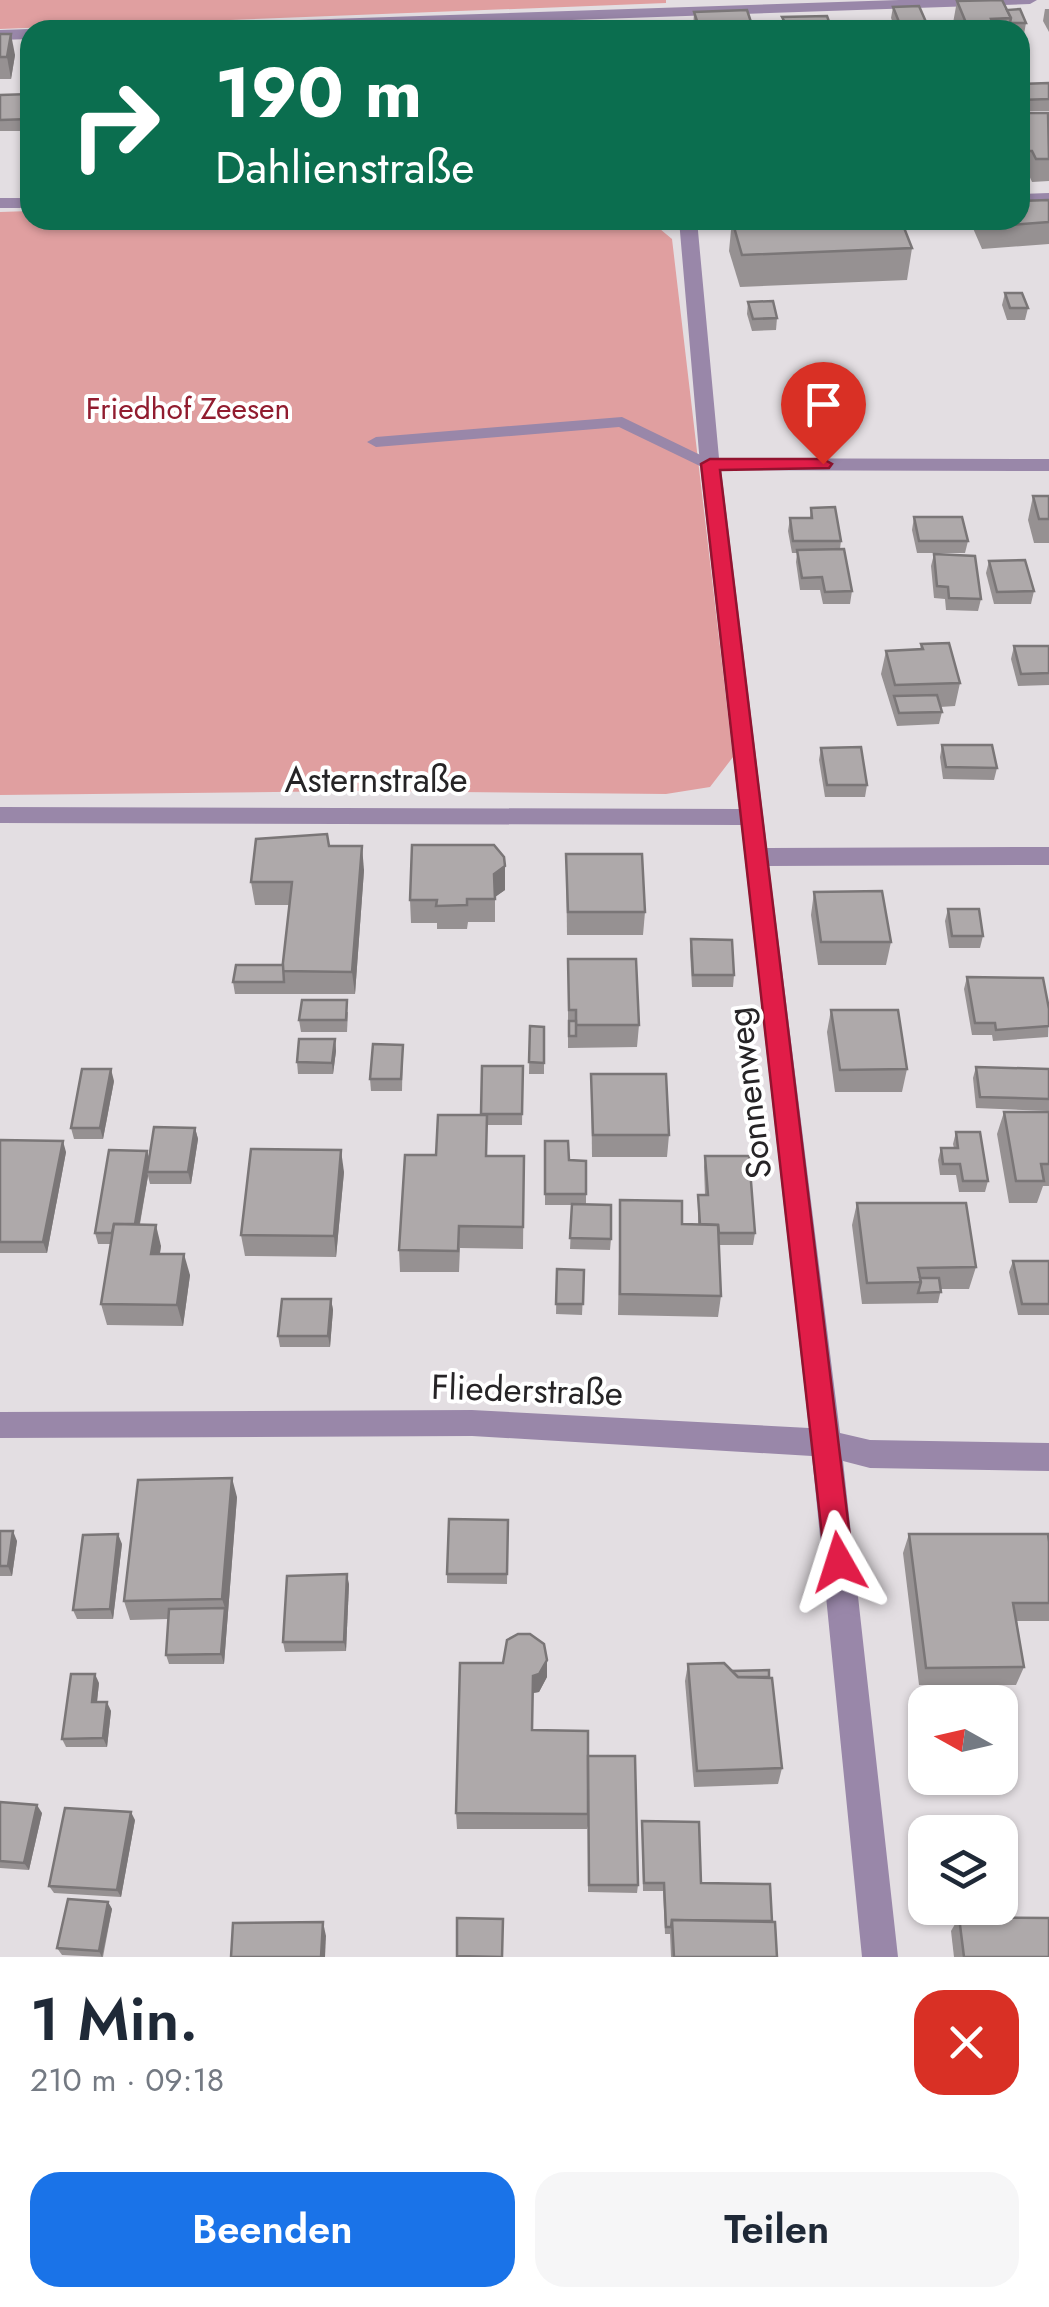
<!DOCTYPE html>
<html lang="de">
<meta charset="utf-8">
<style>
:root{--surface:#fff;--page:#f6f6f7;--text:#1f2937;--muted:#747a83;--accent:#1a73e8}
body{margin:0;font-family:Jost,sans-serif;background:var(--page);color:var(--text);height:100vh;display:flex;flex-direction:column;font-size:38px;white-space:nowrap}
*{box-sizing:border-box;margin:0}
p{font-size:32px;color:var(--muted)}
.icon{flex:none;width:55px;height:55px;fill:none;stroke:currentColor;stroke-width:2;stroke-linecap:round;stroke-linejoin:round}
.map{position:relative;height:1957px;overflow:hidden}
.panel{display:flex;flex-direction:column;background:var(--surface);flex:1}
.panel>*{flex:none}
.top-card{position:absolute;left:20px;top:20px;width:1010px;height:210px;border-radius:30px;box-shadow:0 2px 8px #0004;background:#0b6e4f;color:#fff;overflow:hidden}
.needle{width:65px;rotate:278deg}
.tools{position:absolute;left:908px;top:1685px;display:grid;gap:20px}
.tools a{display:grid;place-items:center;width:110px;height:110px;border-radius:20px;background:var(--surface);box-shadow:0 2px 8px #0004;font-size:50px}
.pin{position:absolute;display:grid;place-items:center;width:85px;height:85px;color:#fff;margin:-102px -42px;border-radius:50% 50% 50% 0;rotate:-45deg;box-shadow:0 0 10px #0007}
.pin .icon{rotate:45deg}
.me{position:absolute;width:110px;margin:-55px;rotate:354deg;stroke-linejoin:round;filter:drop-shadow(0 0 8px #0008)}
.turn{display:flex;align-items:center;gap:35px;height:210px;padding:0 30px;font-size:45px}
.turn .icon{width:130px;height:130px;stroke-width:2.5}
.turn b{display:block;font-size:70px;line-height:85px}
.round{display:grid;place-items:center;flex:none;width:105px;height:105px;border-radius:30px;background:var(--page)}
.summary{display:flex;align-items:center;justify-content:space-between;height:170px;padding:0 30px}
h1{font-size:60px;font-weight:600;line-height:75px}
.button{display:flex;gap:20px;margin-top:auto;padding:20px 30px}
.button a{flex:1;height:115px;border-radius:30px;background:var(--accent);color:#fff;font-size:40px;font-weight:600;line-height:115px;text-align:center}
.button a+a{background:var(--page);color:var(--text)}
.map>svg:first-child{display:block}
</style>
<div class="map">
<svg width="1049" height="1957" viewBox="0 0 1049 1957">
<rect width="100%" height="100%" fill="#e3dee2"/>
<g fill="#e09fa0">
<path d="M0 0H666V3L0 29Z"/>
<path d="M30 211V220H605L660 229 672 239 733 757 710 787 666 794 357 791 0 795V212Z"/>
</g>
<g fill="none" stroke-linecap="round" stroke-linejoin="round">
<path fill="#9987a9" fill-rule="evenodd" d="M622 417 719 464 710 469 704 468 619 427 376 447 367 442 376 437Z"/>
<g fill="#9987a9" fill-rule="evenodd">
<path d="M899 0H1037L1030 4 285 30H144L152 25Z"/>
<path d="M30 29V39L0 40V30Z"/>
<path d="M1049 193V203L1020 204V194Z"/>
<rect x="0" y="198" width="30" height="10"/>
<path d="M679 220H697L719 458 1049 459V471L721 470 767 848 1049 847V865L769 866 840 1433 870 1440 1049 1443V1471L870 1468 843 1461 898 1957H862L812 1456 472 1436 0 1438V1412L472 1410 809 1428 741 825 0 823V807L739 809 700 464Z"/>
</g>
</g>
<g fill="#969192">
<path d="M957 1 1007 10 1026 23 1024 34H1020V30H956L953 23Z"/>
<path d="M893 7 926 22 925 30H880L881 23H893L891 18Z"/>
<path d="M1045 9H1049V32L1043 21Z"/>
<path d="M694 12 752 25 751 30H693Z"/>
<path d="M782 17 832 30H782Z"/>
<path d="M0 34 15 55 11 79H0Z"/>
<path d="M1049 83V111H1020V84Z"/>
<path d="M30 94V131H0V95Z"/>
<path d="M1020 113 1049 115V181L1032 182 1028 173H1020Z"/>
<path d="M1049 200V244L982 249 972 226 973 220H1020Z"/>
<path d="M732 220 912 248 907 280 740 287 729 251Z"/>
<path d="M1005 293 1028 308 1025 320H1007L1002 305Z"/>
<path d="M748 302 777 318 776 330 752 331 747 314Z"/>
<path d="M1033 496H1049V543H1034L1028 520Z"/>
<path d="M811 508 841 541 840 549 852 591 850 604H823L820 590H800L796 562 797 553H792L788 531 790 518H810Z"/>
<path d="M914 517 968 541 965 553H917L912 530Z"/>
<path d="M934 554 981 599 978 611 946 610 945 599 934 598 931 566Z"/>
<path d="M989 561 1034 591 1031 604H994L986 573Z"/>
<path d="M921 644 960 683 955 706 940 707 942 712 939 724 897 726 881 674 886 651 920 650Z"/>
<path d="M1014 646H1049V685L1018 686 1011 659Z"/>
<path d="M942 745 997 768 994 780 943 779 940 757Z"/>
<path d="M821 748 867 785 865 797H825L819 760Z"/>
<path d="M329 846 364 870 355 994H235L233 982 283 965 290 905H255L251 882Z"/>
<path d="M566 854 645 912 643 935H567Z"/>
<path d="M505 890 495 897V922H468L467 929H437V923H411L410 900Z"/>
<path d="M814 892 891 942 886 965H818L811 915Z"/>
<path d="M948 909 983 936 980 948H949L945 921Z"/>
<path d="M691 939 734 975 733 987H692L690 951Z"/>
<path d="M568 959 639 1025 637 1047 568 1048Z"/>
<path d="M967 977 1049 1009 1048 1037 993 1041 992 1035H972L964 989Z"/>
<path d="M831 1010 907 1069 902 1092H835L827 1032Z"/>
<path d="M348 1012 347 1032H301L299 1020Z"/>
<path d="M530 1026 544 1027V1074H529Z"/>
<path d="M335 1039 336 1051 333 1074H298L297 1062Z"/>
<path d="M403 1045 402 1091H371L370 1079Z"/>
<path d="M523 1066 522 1125H487V1156H524L523 1249 460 1248 459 1272H400L399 1250 436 1155 481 1115Z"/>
<path d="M976 1067 1049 1069V1111L976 1108 973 1078Z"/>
<path d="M591 1074 669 1135 667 1157H592Z"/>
<path d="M114 1081 103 1139H74L71 1128Z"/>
<path d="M1004 1112H1049V1186H1043L1037 1203H1009L997 1134Z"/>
<path d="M195 1128 198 1139 191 1184H150L148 1176 140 1224 161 1246 160 1254 190 1275 183 1326 107 1325 101 1304 111 1244H98L95 1233 147 1151 149 1158Z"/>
<path d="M956 1132 988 1181 985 1192H959L956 1175H940L938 1160 941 1148H954L953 1144Z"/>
<path d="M0 1140 66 1152 47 1253H0Z"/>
<path d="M545 1141 569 1160 586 1194V1204L611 1239 610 1250 570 1249 572 1205H545Z"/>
<path d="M705 1156 755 1233 753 1245H719L721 1296 718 1317 618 1315 620 1200 682 1224H698V1195H705L704 1167Z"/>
<path d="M344 1172 336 1257 245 1256 241 1235Z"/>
<path d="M857 1203 976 1267 969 1289H941L938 1303 862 1304 852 1225Z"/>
<path d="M1013 1261H1049V1315H1018L1009 1272Z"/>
<path d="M557 1269 584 1270 582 1315 556 1314Z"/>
<path d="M331 1299 333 1310 330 1347H280L278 1336Z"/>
<path d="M237 1497 224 1664H169L166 1655 168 1619 130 1620 124 1601Z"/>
<path d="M508 1520 507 1584 447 1583V1574Z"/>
<path d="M0 1531 17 1541 12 1576H0Z"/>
<path d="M909 1534 1049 1542V1621H1017L1024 1667 1016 1685H919L903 1553Z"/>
<path d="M122 1544 113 1619H77L73 1610Z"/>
<path d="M349 1584 346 1651 285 1652 283 1642Z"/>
<path d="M460 1663 547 1677 539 1692 533 1693 532 1730 588 1756 638 1885 637 1893 588 1892V1826L587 1829H457L456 1813Z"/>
<path d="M688 1664 782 1768 778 1784 694 1787 685 1681Z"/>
<path d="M99 1683 97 1702 111 1711 107 1747H66L62 1739Z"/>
<path d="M0 1802 42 1813 29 1870 0 1868Z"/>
<path d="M135 1820 121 1897 54 1893 49 1886Z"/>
<path d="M642 1821 701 1883 772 1921 777 1957H671L670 1934H665L663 1891H643Z"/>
<path d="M108 1902 112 1909 103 1957 62 1955 57 1948Z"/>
<path d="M959 1917 1049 1957H954L951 1931Z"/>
</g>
<g fill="#7a7677">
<path d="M11 34 15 55 11 79 7 57Z"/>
<path d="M362 846 364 870 355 994 352 972Z"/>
<path d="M505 866V890L495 897 494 874Z"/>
<path d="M335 1039 336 1051 333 1074 332 1063Z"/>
<path d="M111 1069 114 1081 103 1139 100 1128Z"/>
<path d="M195 1128 198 1139 191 1184 188 1172Z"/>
<path d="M63 1141 66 1152 47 1253 43 1242Z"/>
<path d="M341 1150 344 1172 336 1257 334 1236Z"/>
<path d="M147 1151 150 1162 147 1172 148 1176 136 1244 133 1233Z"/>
<path d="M156 1225 161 1246 156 1275 151 1254Z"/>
<path d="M184 1254 190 1275 183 1326 177 1305Z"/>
<path d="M331 1299 333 1310 330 1347 328 1336Z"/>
<path d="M232 1478 237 1497 224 1664 221 1654 225 1608 222 1599Z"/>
<path d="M13 1531 17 1541 12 1576 8 1566Z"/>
<path d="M118 1534 122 1544 113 1619 110 1609Z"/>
<path d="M347 1574 349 1584 346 1651 344 1642Z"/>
<path d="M547 1660V1677L539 1692 533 1693V1676Z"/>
<path d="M95 1674 99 1683 96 1710 92 1702Z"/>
<path d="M107 1702 111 1711 107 1747 103 1738Z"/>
<path d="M37 1805 42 1813 29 1870 24 1863Z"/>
<path d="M131 1812 135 1820 121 1897 117 1890Z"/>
<path d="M108 1902 112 1909 102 1957 99 1951Z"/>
<path d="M323 1922 326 1936 325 1957H321Z"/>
</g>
<g fill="#aea9aa" stroke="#7a7677" stroke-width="2.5">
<path d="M1002 0 1011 18 991 19 996 30H969L957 1Z"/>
<path d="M919 6 926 22H899L893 7Z"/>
<path d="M1020 9 1026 23H1010L1011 18 1007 10Z"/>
<path d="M747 10 752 25 732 26 733 30H704L703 27H699L694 12Z"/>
<path d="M827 16 832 30H789L782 17Z"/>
<path d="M426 22 427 30H362V24Z"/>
<path d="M915 22 919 30H884L881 23Z"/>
<path d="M322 24V30H275V26Z"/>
<path d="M614 24 615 30H591L590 25Z"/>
<path d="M0 34H11L7 57H0Z"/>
<path d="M1049 83V99L1020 100V84Z"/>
<path d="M30 94V119L0 120V95Z"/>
<path d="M1020 113H1048L1049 159H1036L1032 151H1022L1020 147Z"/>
<path d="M1049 200V222L986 227 983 220H1020V201Z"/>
<path d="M732 220H901L912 248 742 255Z"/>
<path d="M1005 293H1022L1028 308H1010Z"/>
<path d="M773 301 777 318 753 319 748 302Z"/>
<path d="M1033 496H1049V519H1039Z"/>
<path d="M835 507 841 541H793L790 518H812L811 508Z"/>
<path d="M914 517H962L968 541H919Z"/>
<path d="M844 549 852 591 825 592 822 577 802 578 797 550Z"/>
<path d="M934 554 975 556 981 599 949 598 948 587 937 586Z"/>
<path d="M1025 560 1034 591 997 592 989 561Z"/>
<path d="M949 643 960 683 895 685 886 651 923 649 921 644Z"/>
<path d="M1014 646H1049V673L1021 674Z"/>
<path d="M937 695 942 712 899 713 894 696Z"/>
<path d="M942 745H992L997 768 946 767Z"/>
<path d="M861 747 867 785H827L821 748Z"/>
<path d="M327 834 329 846H362L352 972 282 971 292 882H251L256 839Z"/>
<path d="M412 845H494L504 857 505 866 494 874 495 899H467V905L436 906 437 900H410Z"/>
<path d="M566 854H642L645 912H568Z"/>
<path d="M882 891 891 942H821L814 892Z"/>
<path d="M948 909H979L983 936H952Z"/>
<path d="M691 939 732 940 734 975H693Z"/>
<path d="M568 959H636L639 1025H576V1010H569Z"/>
<path d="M236 965H283L284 982H233Z"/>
<path d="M967 977 1043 978 1049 1009V1026L996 1030 995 1023H975Z"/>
<path d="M302 1000H347L346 1020H299Z"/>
<path d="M831 1010H898L907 1069 840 1070Z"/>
<rect x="569" y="1021" width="7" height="15"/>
<path d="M530 1026 544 1027V1063L529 1062Z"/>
<path d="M299 1039H335L332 1063 297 1062Z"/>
<path d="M373 1044 403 1045 401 1079H370Z"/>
<path d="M482 1066H523L522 1114H481Z"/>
<path d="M976 1067 1049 1069V1099L980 1097Z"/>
<path d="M82 1069H111L100 1128H71Z"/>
<path d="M591 1074H666L669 1135H593Z"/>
<path d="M1004 1112H1049V1164H1041L1044 1181H1016Z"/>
<path d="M438 1115H487L486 1156H524L523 1227 459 1226 458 1251 399 1250 405 1155H436Z"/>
<path d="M154 1127 195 1128 188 1172H147Z"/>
<path d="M956 1132H980L988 1181H963L960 1164H943L941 1148H958Z"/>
<path d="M0 1140 63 1141 43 1242H0Z"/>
<path d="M545 1141H568L569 1160 586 1161V1194H545Z"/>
<path d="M251 1149 341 1150 334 1236 241 1235Z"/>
<path d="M109 1150 147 1151 135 1224H114L112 1233H95Z"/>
<path d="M705 1156H749L755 1233H719L718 1225 700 1224 698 1195H708Z"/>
<path d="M620 1200 682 1201V1224L718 1225 721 1296 620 1294Z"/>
<path d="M857 1203H966L976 1267 918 1268 921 1282 867 1283Z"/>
<path d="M572 1204 611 1205V1239L570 1238Z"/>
<path d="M114 1224 156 1225 151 1254H184L177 1305 101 1304Z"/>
<path d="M1013 1261H1049V1304H1022Z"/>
<path d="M557 1269 584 1270 583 1304H556Z"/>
<path d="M920 1278H939L941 1292 918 1293 921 1282Z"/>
<path d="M282 1299H331L328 1336H278Z"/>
<path d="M232 1478 222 1599 124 1601 138 1480Z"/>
<path d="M449 1519 508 1520 507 1574H447Z"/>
<path d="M0 1531H13L8 1566H0Z"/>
<path d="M118 1534 110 1609 73 1610 83 1535Z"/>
<path d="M909 1534H1048L1049 1542V1603H1013L1024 1667 926 1668Z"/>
<path d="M347 1574 344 1642H283L287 1576Z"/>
<path d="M225 1608 221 1654 166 1655 169 1609Z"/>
<path d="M518 1634H530L544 1644 547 1660 539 1674 533 1676 532 1730 588 1731V1814L456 1813 460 1663H503L507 1640Z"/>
<path d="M724 1663 738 1677 772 1678 782 1768 697 1771 688 1664Z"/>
<path d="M769 1670V1677H738L732 1671Z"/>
<path d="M71 1674H95L92 1702H107L103 1738 62 1739Z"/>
<path d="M588 1756H635L638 1885H589Z"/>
<path d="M0 1802 37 1805 24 1863 0 1861Z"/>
<path d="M65 1808 131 1812 117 1890 49 1886Z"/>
<path d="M642 1821 699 1822 701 1883 770 1884 772 1921 672 1920 671 1927H666L664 1883H644Z"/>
<path d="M68 1899 108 1902 99 1951 57 1948Z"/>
<path d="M959 1917 1049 1918V1957H964Z"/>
<path d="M457 1918 503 1919 502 1957 457 1956Z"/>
<path d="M672 1920 775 1922 777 1957H674Z"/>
<path d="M323 1922 321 1957H231L233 1923Z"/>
</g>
<path fill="#e11d48" stroke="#92132f" stroke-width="2.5" d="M823 459 832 464 829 468 720 470 853 1562 849 1571 839 1575 829 1571 825 1562 701 464 710 459Z"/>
<g text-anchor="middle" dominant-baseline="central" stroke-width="8" stroke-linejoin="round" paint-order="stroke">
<g font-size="30" fill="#911c2f" stroke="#fff">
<text x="188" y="408">Friedhof Zeesen</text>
</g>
<g font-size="35" fill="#262426" stroke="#fff">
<text x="376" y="780">Asternstraße</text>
<text transform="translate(749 1093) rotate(-97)">Sonnenweg</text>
<text transform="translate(527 1390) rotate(2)">Fliederstraße</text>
</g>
</g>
</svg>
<div class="tools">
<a><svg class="needle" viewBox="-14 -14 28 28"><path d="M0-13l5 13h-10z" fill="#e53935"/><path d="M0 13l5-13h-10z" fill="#747a83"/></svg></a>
<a><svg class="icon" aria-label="layers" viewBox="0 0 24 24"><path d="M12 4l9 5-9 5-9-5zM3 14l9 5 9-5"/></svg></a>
</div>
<div class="pin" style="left:823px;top:464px;background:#d93025"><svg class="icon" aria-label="arrive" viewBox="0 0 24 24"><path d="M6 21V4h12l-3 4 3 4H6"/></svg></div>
<svg class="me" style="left:839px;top:1562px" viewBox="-20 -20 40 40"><path d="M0-17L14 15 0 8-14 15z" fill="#e11d48" stroke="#fff" stroke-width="4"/></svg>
<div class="top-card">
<div class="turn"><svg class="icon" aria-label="right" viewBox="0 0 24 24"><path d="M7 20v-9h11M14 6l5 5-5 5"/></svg><div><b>190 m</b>Dahlienstraße</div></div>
</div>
</div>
<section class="panel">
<div class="summary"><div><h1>1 Min.</h1><p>210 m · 09:18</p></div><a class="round" style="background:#d93025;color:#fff"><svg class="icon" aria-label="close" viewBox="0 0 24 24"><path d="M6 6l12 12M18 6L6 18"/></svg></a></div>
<div class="button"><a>Beenden</a><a>Teilen</a></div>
</section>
